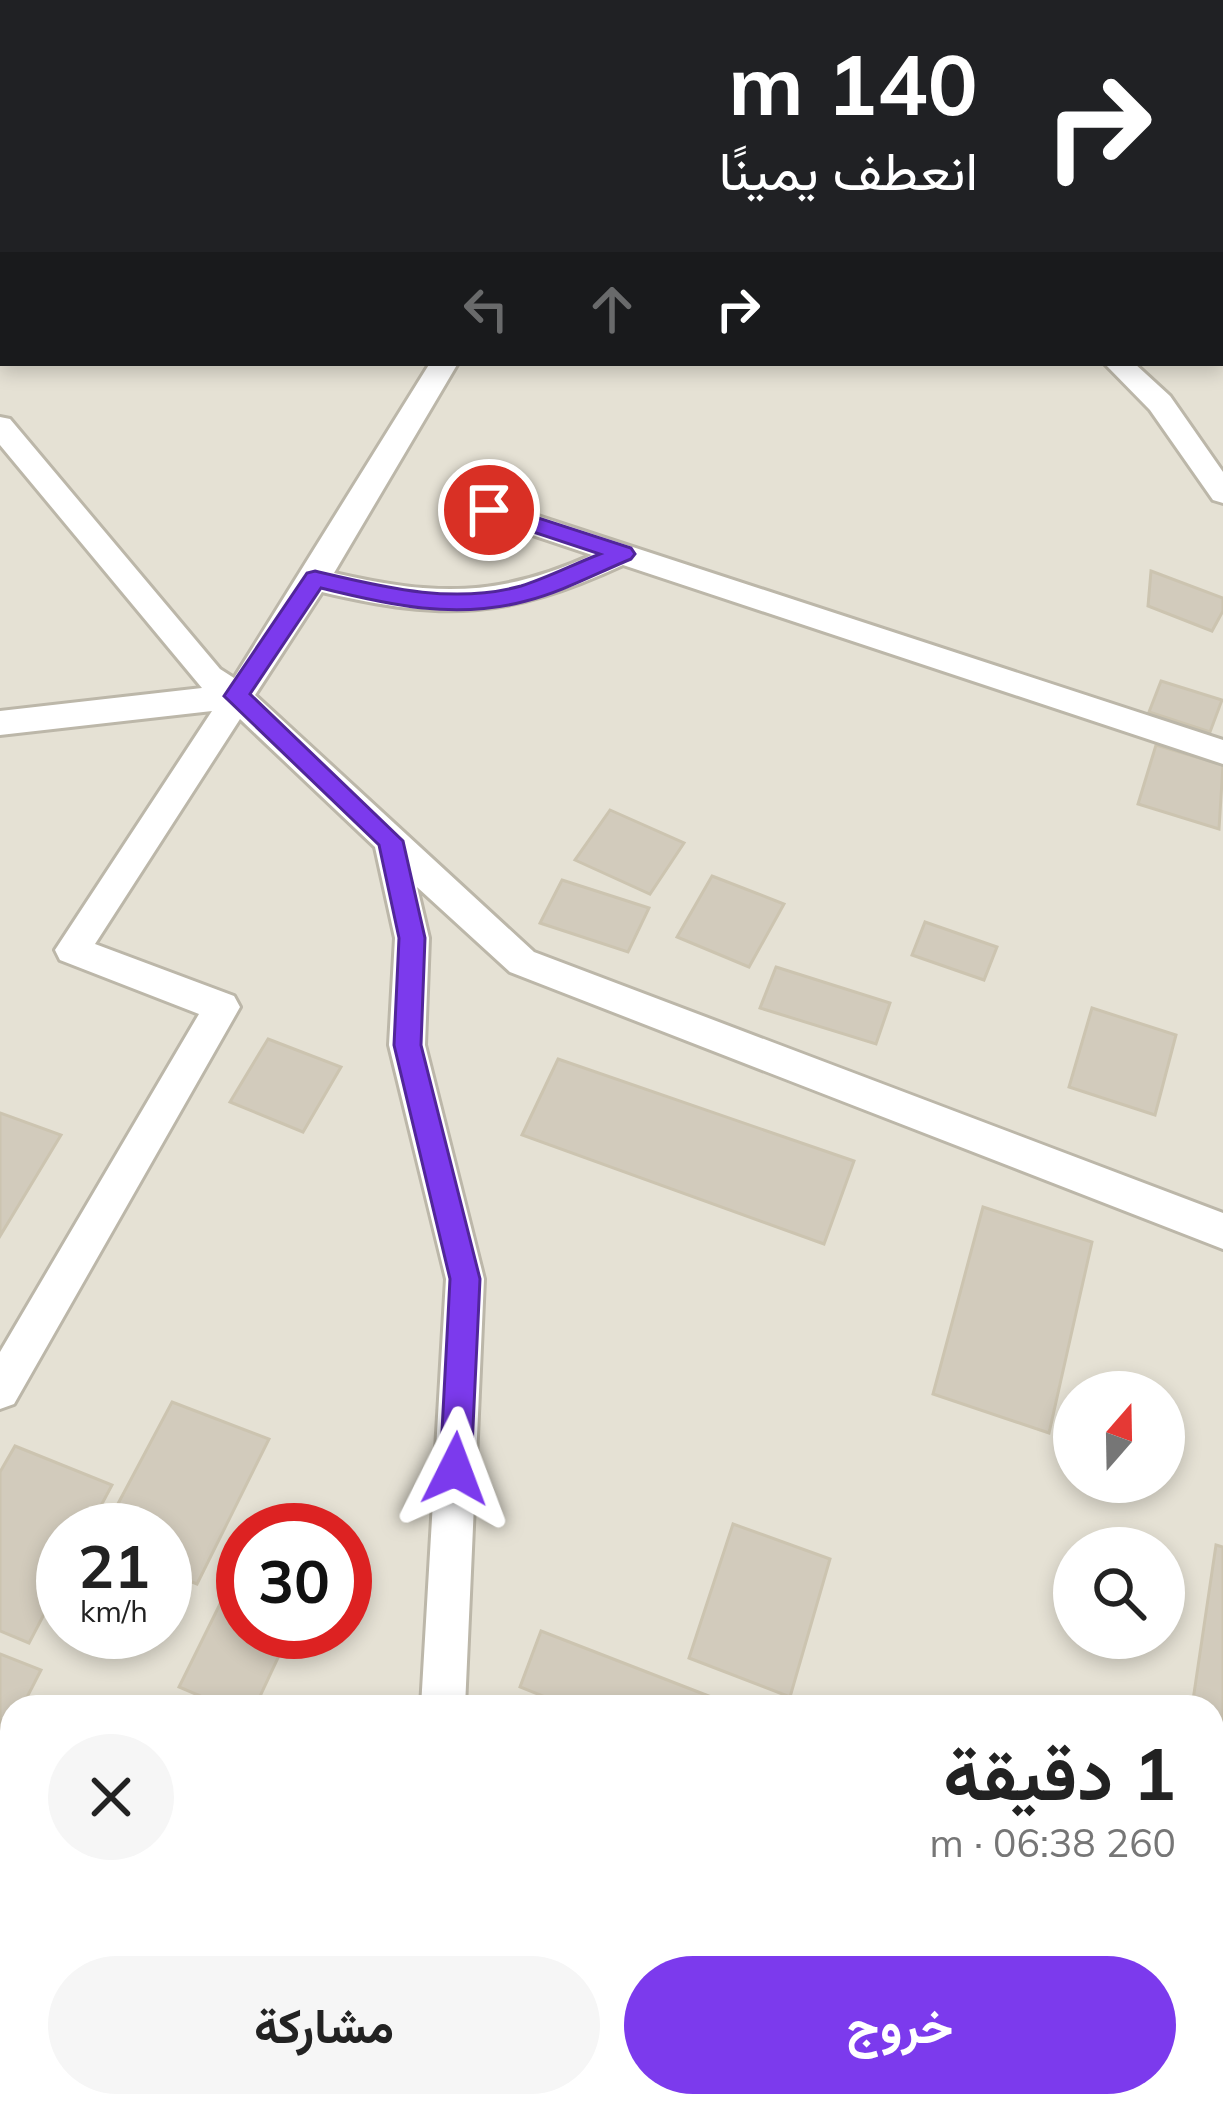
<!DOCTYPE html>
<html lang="ar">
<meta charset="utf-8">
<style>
:root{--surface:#fff;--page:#f6f6f6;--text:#222;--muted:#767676;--accent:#7c3aed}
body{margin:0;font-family:Mulish,Vazirmatn,sans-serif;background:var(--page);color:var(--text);direction:rtl;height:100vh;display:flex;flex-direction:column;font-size:45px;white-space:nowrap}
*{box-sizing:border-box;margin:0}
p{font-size:39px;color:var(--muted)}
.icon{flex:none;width:66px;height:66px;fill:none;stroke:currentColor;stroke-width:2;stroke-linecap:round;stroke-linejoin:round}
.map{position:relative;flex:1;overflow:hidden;direction:ltr}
.sheet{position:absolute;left:0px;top:1695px;width:1224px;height:423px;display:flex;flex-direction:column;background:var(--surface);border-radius:36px 36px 0 0;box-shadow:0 6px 18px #0003;direction:rtl}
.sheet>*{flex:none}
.top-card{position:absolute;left:0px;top:0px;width:1224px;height:366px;box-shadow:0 6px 18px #0003;direction:rtl;background:#202124;color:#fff;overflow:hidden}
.needle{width:78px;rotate:20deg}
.tools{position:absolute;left:1053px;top:1371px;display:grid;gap:24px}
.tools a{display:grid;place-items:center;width:132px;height:132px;border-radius:50%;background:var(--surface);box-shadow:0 6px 18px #0003;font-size:60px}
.speed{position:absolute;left:36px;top:1503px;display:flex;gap:24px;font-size:60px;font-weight:700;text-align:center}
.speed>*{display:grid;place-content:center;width:156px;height:156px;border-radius:50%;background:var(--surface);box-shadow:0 6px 18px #0003;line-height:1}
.speed small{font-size:30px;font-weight:400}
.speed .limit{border:18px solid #d22;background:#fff;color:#111}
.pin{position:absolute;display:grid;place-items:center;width:102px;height:102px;color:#fff;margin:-51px;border:6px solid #fff;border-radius:50%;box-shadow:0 3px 12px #0007}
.me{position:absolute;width:132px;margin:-66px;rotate:3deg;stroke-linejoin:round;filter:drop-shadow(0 0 9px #0008)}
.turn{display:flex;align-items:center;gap:42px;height:252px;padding:0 48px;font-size:54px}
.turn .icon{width:156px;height:156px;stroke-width:2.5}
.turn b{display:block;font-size:84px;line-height:102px}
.lanes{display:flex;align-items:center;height:114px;padding:0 48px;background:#0003;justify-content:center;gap:60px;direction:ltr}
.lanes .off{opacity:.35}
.round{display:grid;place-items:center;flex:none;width:126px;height:126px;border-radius:63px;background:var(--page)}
.summary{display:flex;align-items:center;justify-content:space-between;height:204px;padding:0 48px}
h1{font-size:72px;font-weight:700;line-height:90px}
.primary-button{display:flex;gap:24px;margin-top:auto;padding:24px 48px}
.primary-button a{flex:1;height:138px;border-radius:72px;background:var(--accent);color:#fff;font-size:48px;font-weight:700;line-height:138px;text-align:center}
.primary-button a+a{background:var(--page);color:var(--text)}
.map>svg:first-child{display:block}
</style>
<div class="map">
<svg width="1223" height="2117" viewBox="0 0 1223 2117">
<rect width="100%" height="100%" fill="#f1efe6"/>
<path fill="#e5e1d4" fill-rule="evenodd" d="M0 0 997 3H3V363H1221L1223 275V2117H0ZM1074 1392H1164V1482H1074ZM63 1530H165V1632H63ZM243 1530H345V1632H243ZM1074 1548H1164V1638H1074ZM12 1707H1212V2106H12Z"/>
<g fill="#d2cbbc" stroke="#ccc4b0" stroke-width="3">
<path d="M1151 571 1223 598V611L1212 631 1148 606Z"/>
<path d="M1161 681 1222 700 1210 732 1149 712Z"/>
<path d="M1156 745 1223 765 1219 829 1138 804Z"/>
<path d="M610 810 684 843 650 894 575 860Z"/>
<path d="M712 876 784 904 749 967 677 937Z"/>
<path d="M562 880 649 908 628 952 540 923Z"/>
<path d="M925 922 997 947 984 980 912 955Z"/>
<path d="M776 967 890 1003 876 1044 760 1008Z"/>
<path d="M1092 1008 1176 1035 1155 1115 1069 1087Z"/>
<path d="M268 1039 341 1067 303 1132 230 1102Z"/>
<path d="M558 1059 854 1161 824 1244 522 1135Z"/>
<path d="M0 1113 61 1135 0 1236Z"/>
<path d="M983 1207 1092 1242 1049 1433 933 1394Z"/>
<path d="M172 1402 269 1439 197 1584 165 1571V1530H104Z"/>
<path d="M15 1446 112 1485 88 1530H63V1578L29 1643 0 1631V1472Z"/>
<path d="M733 1524 830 1559 790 1697 689 1658Z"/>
<path d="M1216 1545 1223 1547V1943L1212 1939V1707H1192Z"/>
<path d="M223 1598 243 1606V1632H290L255 1707H226L179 1687Z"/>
<path d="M541 1631 737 1707H570L520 1687Z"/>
<path d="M0 1654 41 1670 22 1707H12V1727L0 1751Z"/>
<path d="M1135 2106H1192L1191 2117H1133Z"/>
</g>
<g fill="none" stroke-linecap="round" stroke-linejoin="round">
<defs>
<g id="street">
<path d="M749 0H771L773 3H751Z"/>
<rect x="0" y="147" width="3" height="15"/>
<path d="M430 363H458L334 573C434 596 497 598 592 555L479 517 474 510 479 503 489 500 1223 740V764L623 565C508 618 445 621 322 592L255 695 534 952 1223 1213V1249L510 972 417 887 429 938 425 1045 484 1279 465 1707H421L446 1279 389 1045 395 938 375 847 240 719 95 944 234 996 240 1007 14 1404 0 1409V1352L199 1014 60 960 55 950 212 711 0 735V711L202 688 0 445V417L10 419 220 669 234 678Z"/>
<path d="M1104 363H1134L1170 396 1223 472V503L1213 500 1150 410Z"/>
<path d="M1212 1996 1223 2000V2048L1212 2044Z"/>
<path d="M326 2106H376L373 2117H323Z"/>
</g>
</defs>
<use href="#street" stroke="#bcb7a9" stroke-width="6"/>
<use href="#street" fill="#fff" fill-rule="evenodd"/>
</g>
<path fill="#7c3aed" stroke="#51269a" stroke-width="3" d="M489 502 631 548 635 554 631 559C597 573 562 592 526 601 456 620 389 605 321 588L250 694 403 841 425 938 421 1045 480 1279 471 1469 466 1480 455 1485 444 1480 440 1469 450 1279 394 1045 399 938 379 845 224 696 307 573 315 571C383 587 452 605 521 586 547 578 574 564 600 554L482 515V504Z"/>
</svg>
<div class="tools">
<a><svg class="needle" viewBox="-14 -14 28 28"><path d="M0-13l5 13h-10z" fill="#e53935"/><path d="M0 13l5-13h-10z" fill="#767676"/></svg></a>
<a><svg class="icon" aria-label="search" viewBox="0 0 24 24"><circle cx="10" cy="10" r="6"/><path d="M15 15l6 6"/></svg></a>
</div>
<div class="speed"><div>21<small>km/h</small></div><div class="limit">30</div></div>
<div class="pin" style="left:489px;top:510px;background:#d93025"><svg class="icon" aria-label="arrive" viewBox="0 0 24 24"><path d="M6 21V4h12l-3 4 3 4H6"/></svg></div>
<svg class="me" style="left:455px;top:1469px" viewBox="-20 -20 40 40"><path d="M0-17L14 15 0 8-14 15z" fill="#7c3aed" stroke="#fff" stroke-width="4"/></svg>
<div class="top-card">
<div class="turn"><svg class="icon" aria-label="right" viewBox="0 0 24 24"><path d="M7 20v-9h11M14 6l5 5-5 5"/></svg><div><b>140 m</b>انعطف يمينًا</div></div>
<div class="lanes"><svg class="icon off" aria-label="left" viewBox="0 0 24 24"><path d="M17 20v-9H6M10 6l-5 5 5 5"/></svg><svg class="icon off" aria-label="ahead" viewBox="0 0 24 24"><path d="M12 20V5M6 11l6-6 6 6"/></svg><svg class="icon" aria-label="right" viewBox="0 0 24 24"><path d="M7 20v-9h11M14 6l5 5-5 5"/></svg></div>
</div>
<section class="sheet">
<div class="summary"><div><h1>1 دقيقة</h1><p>260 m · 06:38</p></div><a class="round"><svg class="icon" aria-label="close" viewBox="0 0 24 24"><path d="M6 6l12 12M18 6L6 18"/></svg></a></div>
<div class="primary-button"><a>خروج</a><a>مشاركة</a></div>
</section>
</div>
